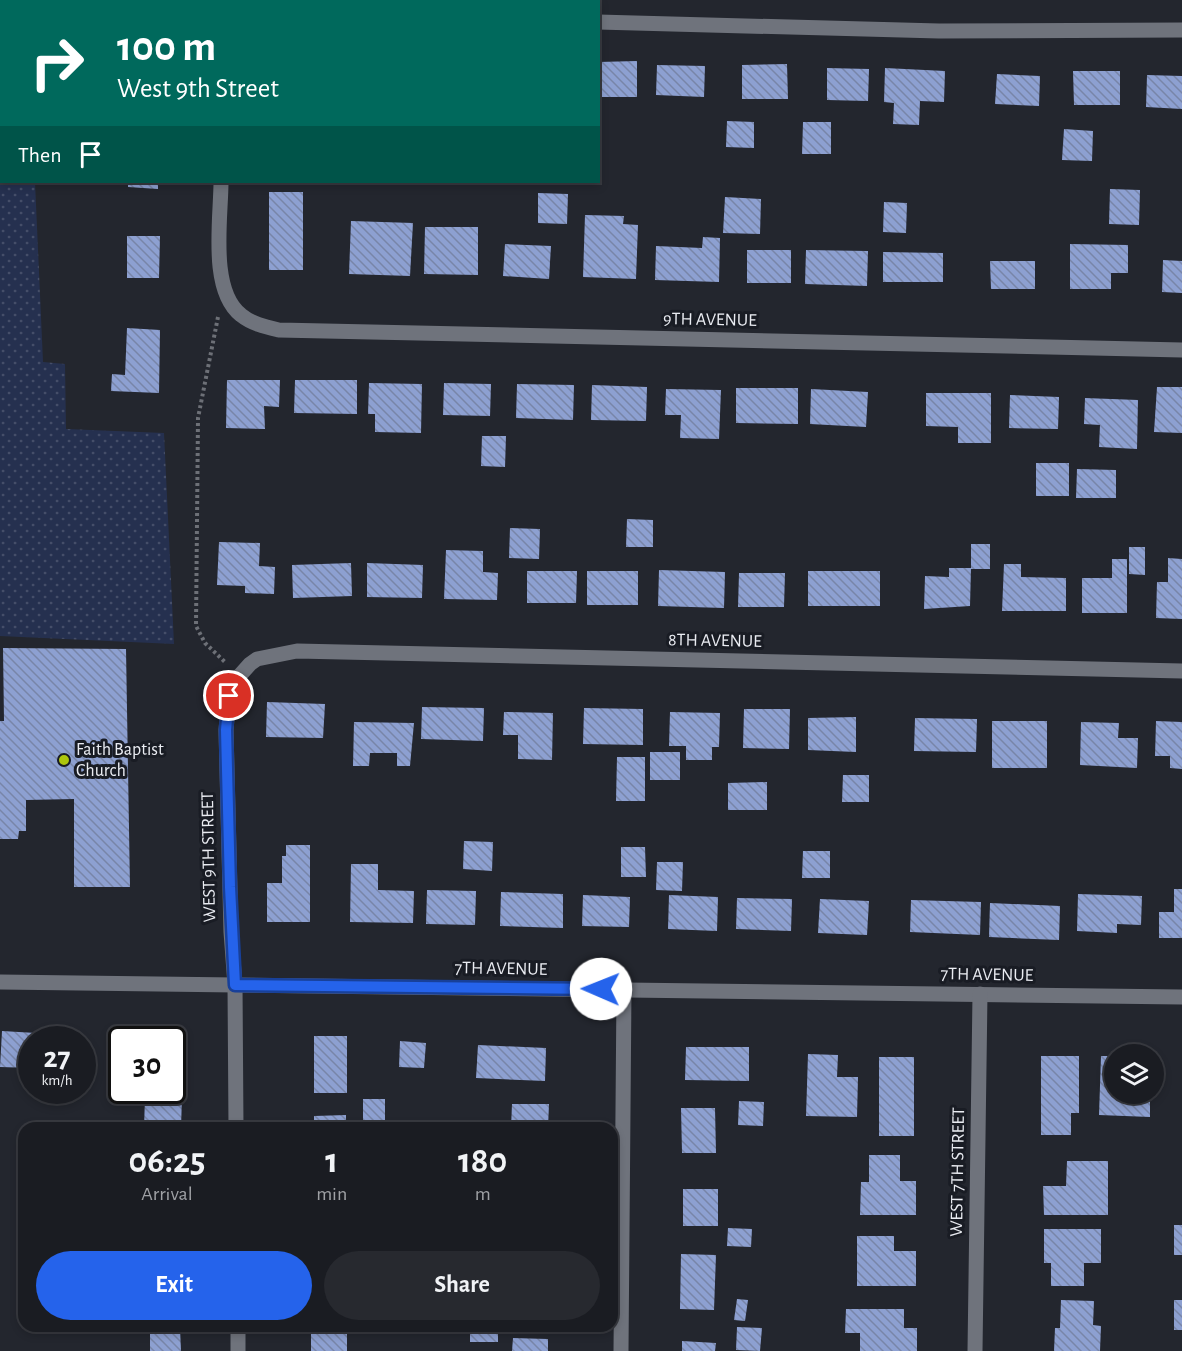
<!DOCTYPE html>
<style>
:root{--surface:#1a1c22;--page:#27292f;--text:#f1f3f6;--muted:#9fa1a5;--line:#383a40;--accent:#2563eb}
body{margin:0;font-family:"Alegreya Sans",sans-serif;background:var(--page);color:var(--text);height:100vh;display:flex;flex-direction:column;font-size:22px;white-space:nowrap}
*{box-sizing:border-box;margin:0}
p{font-size:20px;color:var(--muted)}
.icon{flex:none;width:33px;height:33px;fill:none;stroke:currentColor;stroke-width:2;stroke-linecap:round;stroke-linejoin:round}
.map{position:relative;flex:1;overflow:hidden}
.drawer{position:absolute;left:18px;top:1122px;width:600px;height:210px;display:flex;flex-direction:column;background:var(--surface);border-radius:18px;box-shadow:0 3px 9px #0003,0 0 0 2px var(--line)}
.drawer>*{flex:none}
.guide{position:absolute;left:0px;top:0px;width:600px;height:183px;box-shadow:0 3px 9px #0003,0 0 0 2px var(--line);background:#00695c;color:#fff;overflow:hidden}
.buttons{position:absolute;left:1104px;top:1044px;display:grid;gap:12px}
.buttons a{display:grid;place-items:center;width:60px;height:60px;border-radius:50%;background:var(--surface);box-shadow:0 3px 9px #0003,0 0 0 2px var(--line);font-size:30px}
.speed{position:absolute;left:18px;top:1026px;display:flex;gap:12px;font-size:30px;font-weight:700;text-align:center}
.speed>*{display:grid;place-content:center;width:78px;height:78px;border-radius:50%;background:var(--surface);box-shadow:0 3px 9px #0003,0 0 0 2px var(--line);line-height:1}
.speed small{font-size:15px;font-weight:400}
.speed .limit{border:3px solid #111;border-radius:9px;background:#fff;color:#111}
.pin{position:absolute;display:grid;place-items:center;width:51px;height:51px;color:#fff;margin:-26px;border:3px solid #fff;border-radius:50%;box-shadow:0 2px 6px #0007}
.me{position:absolute;width:66px;margin:-33px;rotate:271deg;stroke-linejoin:round;filter:drop-shadow(0 0 4px #0008)}
.turn{display:flex;align-items:center;gap:21px;height:126px;padding:0 18px;font-size:27px}
.turn .icon{width:78px;height:78px;stroke-width:2.5}
.turn b{display:block;font-size:42px;line-height:51px}
.then{display:flex;align-items:center;height:57px;padding:0 18px;background:#0003;gap:12px;font-size:22px}
.eta{display:flex;justify-content:space-evenly;align-items:center;height:102px;text-align:center}
.eta b{font-size:36px;font-weight:600;line-height:42px}
.cta{display:flex;gap:12px;margin-top:auto;padding:12px 18px}
.cta a{flex:1;height:69px;border-radius:36px;background:var(--accent);color:#fff;font-size:24px;font-weight:600;line-height:69px;text-align:center}
.cta a+a{background:var(--page);color:var(--text)}
.map>svg:first-child{display:block}
</style>
<div class="map">
<svg width="1182" height="1351" viewBox="0 0 1182 1351">
<defs>
<pattern id="park-dots" width="8" height="8" patternUnits="userSpaceOnUse" patternTransform="scale(1.5)"><rect width="8" height="8" fill="#25304f"/><path d="M2 2h.1M6 6h.1" fill="none" stroke="#454e69" stroke-width="1.8" stroke-linecap="round"/></pattern>
<pattern id="building-back-hatch" width="6" height="6" patternUnits="userSpaceOnUse" patternTransform="scale(1.5)"><rect width="6" height="6" fill="#8da0d1"/><path d="M-1 5l2 2M0 0l6 6M5-1l2 2" fill="none" stroke="#7885a8"/></pattern>
</defs>
<rect width="100%" height="100%" fill="#23262e"/>
<path fill="url(#park-dots)" d="M0 0H156L2 2V182H35L43 362 65 364 66 429 164 433 174 644 0 636Z"/>
<g fill="url(#building-back-hatch)">
<path d="M637 61V97H598V62Z"/>
<path d="M787 64 788 99H742V65Z"/>
<path d="M657 65 705 66 704 97 656 95Z"/>
<path d="M827 68 869 69 868 101 827 100Z"/>
<path d="M885 68 945 71 944 102 920 101 919 125 893 124 894 103 884 102Z"/>
<path d="M1073 71H1120V105H1074Z"/>
<path d="M997 74 1040 76 1039 106 995 104Z"/>
<path d="M1147 75 1182 76V109L1146 107Z"/>
<path d="M727 121 754 122V148L726 147Z"/>
<path d="M803 122H831V154H802Z"/>
<path d="M1064 129 1093 131 1092 161 1062 160Z"/>
<path d="M128 182H158V189L128 187Z"/>
<path d="M1110 189 1140 190 1139 225 1109 224Z"/>
<rect x="269" y="192" width="34" height="78"/>
<path d="M538 193 568 194 567 224 538 223Z"/>
<path d="M725 197 761 199 760 234 723 233Z"/>
<path d="M884 202 907 203 906 233 883 232Z"/>
<path d="M585 215 624 216 623 224 638 225 636 279 583 277Z"/>
<path d="M351 221 413 223 410 276 349 274Z"/>
<path d="M425 227H478V275L424 274Z"/>
<path d="M127 236H160L159 278H127Z"/>
<path d="M703 237 720 238 719 282 655 280 656 246 702 248Z"/>
<path d="M505 244 551 246 549 279 503 276Z"/>
<path d="M1070 244 1128 245V273H1111V289H1070Z"/>
<rect x="747" y="250" width="44" height="33"/>
<path d="M806 250 868 251 867 286 805 284Z"/>
<path d="M883 252 943 253V282H883Z"/>
<path d="M1163 260 1182 261V293L1162 292Z"/>
<path d="M990 261H1035V289H991Z"/>
<path d="M127 328 160 330 159 393 111 391 112 374 125 375Z"/>
<path d="M227 380H280L279 407 264 406 265 429 226 428Z"/>
<path d="M295 380H357V414L294 413Z"/>
<path d="M369 383 422 384 421 433 375 432V414H368Z"/>
<path d="M444 383 491 384 490 416 443 415Z"/>
<path d="M517 384 574 385 573 420 516 418Z"/>
<path d="M592 385 647 387 646 421 591 420Z"/>
<path d="M1157 387H1182V433L1154 432Z"/>
<path d="M736 388H798V424L736 423Z"/>
<path d="M666 389 721 390 719 439 680 438 681 415H665Z"/>
<path d="M811 389 868 392 866 427 810 424Z"/>
<path d="M926 393H991V443H958V427L926 426Z"/>
<path d="M1010 395 1059 397 1058 429 1009 428Z"/>
<path d="M1085 398 1138 400 1137 449 1099 447 1100 425 1084 424Z"/>
<path d="M482 436H506L505 467 481 466Z"/>
<rect x="1036" y="463" width="33" height="33"/>
<path d="M1077 469 1116 470V498H1076Z"/>
<path d="M627 519 653 520V547H626Z"/>
<path d="M510 528 540 529 539 559 509 558Z"/>
<path d="M219 542 260 543 259 566 275 567 274 594 245 593V586L217 585Z"/>
<rect x="971" y="544" width="19" height="25"/>
<path d="M1129 547H1145V575L1129 574Z"/>
<path d="M446 550 483 551V572L498 573 497 600 444 599Z"/>
<path d="M1168 558 1182 559V619L1156 618 1157 582H1168Z"/>
<path d="M1112 559H1127V613H1082V578H1112Z"/>
<path d="M351 563 352 596 293 598 292 565Z"/>
<path d="M367 563 423 565 422 598 367 597Z"/>
<path d="M1004 564H1021V577L1066 578V611H1002Z"/>
<path d="M949 568H971L970 606 924 609 925 576 949 577Z"/>
<path d="M659 570 725 572 724 608 658 606Z"/>
<path d="M527 571H577L576 603H527Z"/>
<rect x="587" y="571" width="51" height="34"/>
<rect x="808" y="571" width="72" height="35"/>
<path d="M739 573H785L784 607H738Z"/>
<path d="M3 648 126 649 130 887H74V799L26 800V831H19L18 839H0V721H4Z"/>
<path d="M267 702 325 704 323 738 266 737Z"/>
<path d="M422 707 484 708 483 741 421 739Z"/>
<path d="M584 708 643 709V745L583 744Z"/>
<path d="M744 709H790L789 749 743 748Z"/>
<path d="M504 712 553 713 552 760 518 759V735H503Z"/>
<path d="M670 712 720 713 719 747H712V760H686V746H669Z"/>
<path d="M856 717V752L808 750V718Z"/>
<path d="M915 718 977 719 976 752 914 751Z"/>
<rect x="992" y="721" width="55" height="47"/>
<path d="M1156 721 1182 722V769L1170 768V756H1155Z"/>
<path d="M354 722 414 723 410 766H397V753H370L369 766H353Z"/>
<path d="M1081 722 1119 723 1118 738H1138L1137 768 1080 765Z"/>
<rect x="650" y="752" width="30" height="28"/>
<path d="M617 757H645V801H616Z"/>
<path d="M843 775H869V802H842Z"/>
<path d="M767 782V810H728V783Z"/>
<path d="M464 841 493 842 492 871 463 869Z"/>
<path d="M286 845H310V922H267V883H282V856H286Z"/>
<path d="M621 847H645L646 877H621Z"/>
<path d="M803 851H830V878H802Z"/>
<path d="M657 862H683L682 891 656 890Z"/>
<path d="M351 864H378V890L414 891 413 923 350 922Z"/>
<path d="M1174 889H1182V938H1159V912H1174Z"/>
<path d="M427 890 476 891 475 925 426 924Z"/>
<path d="M501 892 563 894V928L500 926Z"/>
<path d="M1078 894 1142 896 1141 925 1117 924V933L1077 931Z"/>
<path d="M583 895 630 897 629 927 582 926Z"/>
<path d="M669 895 718 897 717 931 668 929Z"/>
<path d="M737 898 792 899 791 931 736 929Z"/>
<path d="M820 899 869 901 867 935 818 933Z"/>
<path d="M911 900 981 902 980 935 910 932Z"/>
<path d="M990 903 1060 906 1059 940 989 937Z"/>
<path d="M2 1031 36 1033V1040H32V1068L0 1067Z"/>
<path d="M109 1033 177 1036 176 1069H172V1040H122V1067L107 1066Z"/>
<rect x="314" y="1036" width="33" height="57"/>
<path d="M400 1041 426 1043 424 1068 399 1067Z"/>
<path d="M478 1045 546 1048 545 1081 476 1078Z"/>
<path d="M686 1047H749V1081L685 1080Z"/>
<path d="M808 1054 838 1055 837 1077H858L857 1117 806 1116Z"/>
<path d="M1041 1056H1079V1113H1071V1135H1041Z"/>
<path d="M1101 1056H1114V1094H1150V1117L1099 1115Z"/>
<rect x="879" y="1057" width="35" height="79"/>
<path d="M145 1096 182 1097 181 1128H144Z"/>
<path d="M363 1099H385V1123L363 1124Z"/>
<path d="M739 1101 764 1102 763 1126 738 1125Z"/>
<path d="M512 1104H549L548 1128H511Z"/>
<path d="M681 1108H715L716 1153H682Z"/>
<path d="M346 1115V1124L359 1123V1128H314V1116Z"/>
<path d="M869 1155H900V1181H916V1215H860L861 1182H869Z"/>
<path d="M1067 1161H1108V1215H1044L1043 1186H1066Z"/>
<rect x="683" y="1189" width="35" height="37"/>
<rect x="1174" y="1225" width="8" height="30"/>
<path d="M728 1228 752 1229 751 1247 727 1246Z"/>
<path d="M1044 1229H1101V1263H1084V1286H1051V1263H1044Z"/>
<path d="M857 1236H894V1251H916V1286H857Z"/>
<path d="M681 1254 716 1255 714 1310 680 1309Z"/>
<path d="M737 1299 748 1300 745 1321 734 1320Z"/>
<path d="M1061 1300 1094 1301 1093 1325 1101 1326 1100 1351H1054L1055 1328H1060Z"/>
<rect x="1174" y="1300" width="8" height="30"/>
<path d="M846 1309H904V1328H917V1351H860V1333H845Z"/>
<rect x="311" y="1326" width="36" height="25"/>
<rect x="470" y="1326" width="28" height="16"/>
<path d="M737 1327 762 1328 760 1351 736 1350Z"/>
<path d="M150 1328H180L181 1351H150Z"/>
<path d="M513 1338 548 1339V1351H512Z"/>
<path d="M682 1341 716 1343 715 1351H682Z"/>
</g>
<g fill="none" stroke-linecap="round" stroke-linejoin="round">
<path stroke="#6d7077" stroke-width="4" stroke-dasharray="3 3" stroke-linecap="butt" d="M218 317 198 418 196 626 205 643 226 663"/>
<g stroke="#6f737c" stroke-width="15">
<path d="M223 2V0"/>
<path d="M598 22 939 31 1182 30"/>
<path d="M221 182C221 218 209 290 241 315 252 324 266 327 279 330L1182 350"/>
<path d="M0 982 1182 997"/>
<path d="M236 1128 235 985 231 932 226 730 229 696 233 683 250 664 257 659 297 651 1182 671"/>
<path d="M238 1326V1351"/>
<path d="M621 1351 624 989"/>
<path d="M975 1351 980 994"/>
</g>
</g>
<g fill="none" stroke-linecap="round" stroke-linejoin="round">
<defs>
<path id="route" d="M229 696 226 730 230 887 235 985 601 989"/>
</defs>
<use href="#route" stroke="#184099" stroke-width="15"/>
<use href="#route" stroke="#2563eb" stroke-width="10"/>
</g>
<circle fill="#adc60d" stroke="#191c24" stroke-width="2" cx="64" cy="760" r="6"/>
<g text-anchor="middle" dominant-baseline="central" stroke-width="6" stroke-linejoin="round" paint-order="stroke">
<g font-size="18" fill="#eaecf2" stroke="#191c24">
<text transform="translate(710 320) rotate(1)">9TH AVENUE</text>
<text transform="translate(715 641) rotate(1)">8TH AVENUE</text>
<text transform="translate(209 857) rotate(-91)">WEST 9TH STREET</text>
<text transform="translate(501 969) rotate(1)">7TH AVENUE</text>
<text transform="translate(987 975) rotate(1)">7TH AVENUE</text>
<text transform="translate(958 1172) rotate(-89)">WEST 7TH STREET</text>
</g>
<g font-size="18" fill="#eaecf2" stroke="#191c24" text-anchor="start">
<text x="76" y="750">Faith Baptist<tspan x="76" dy="21">Church</tspan></text>
</g>
</g>
</svg>
<div class="buttons">
<a><svg class="icon" aria-label="layers" viewBox="0 0 24 24"><path d="M12 4l9 5-9 5-9-5zM3 14l9 5 9-5"/></svg></a>
</div>
<div class="speed"><div>27<small>km/h</small></div><div class="limit">30</div></div>
<div class="pin" style="left:229px;top:696px;background:#d93025"><svg class="icon" aria-label="arrive" viewBox="0 0 24 24"><path d="M6 21V4h12l-3 4 3 4H6"/></svg></div>
<svg class="me" style="left:601px;top:989px" viewBox="-20 -20 40 40"><circle r="19" fill="#fff"/><path d="M0-13L10 11 0 6-10 11z" fill="#2563eb"/></svg>
<div class="guide">
<div class="turn"><svg class="icon" aria-label="right" viewBox="0 0 24 24"><path d="M7 20v-9h11M14 6l5 5-5 5"/></svg><div><b>100 m</b>West 9th Street</div></div>
<div class="then">Then<svg class="icon" aria-label="arrive" viewBox="0 0 24 24"><path d="M6 21V4h12l-3 4 3 4H6"/></svg></div>
</div>
<section class="drawer">
<div class="eta">
<div><b>06:25</b><p>Arrival</p></div>
<div><b>1</b><p>min</p></div>
<div><b>180</b><p>m</p></div>
</div>
<div class="cta"><a>Exit</a><a>Share</a></div>
</section>
</div>
